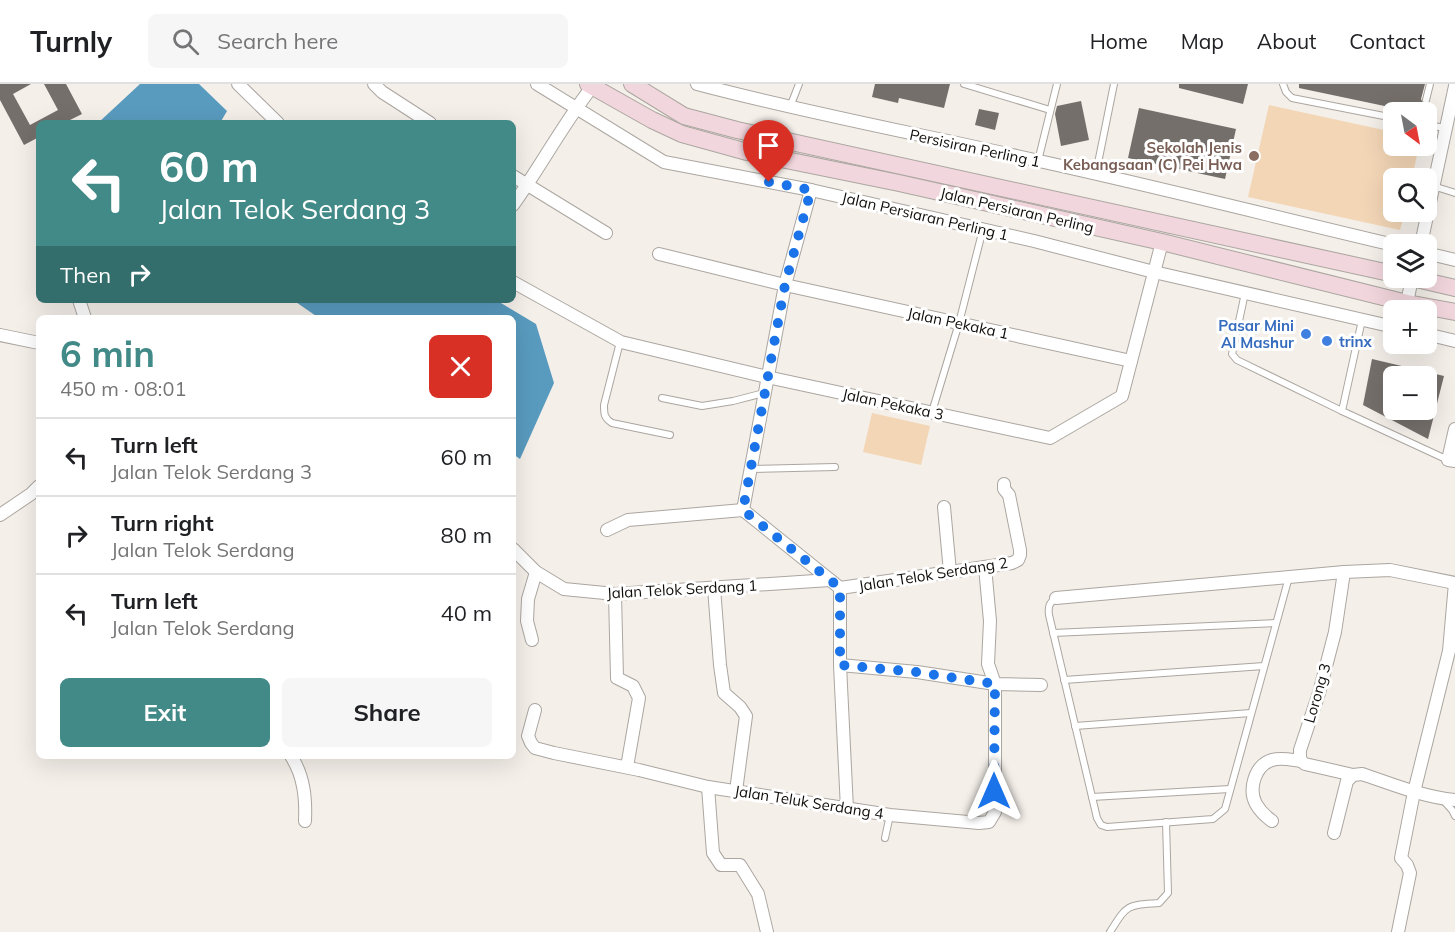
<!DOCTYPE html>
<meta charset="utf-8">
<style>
:root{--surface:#fff;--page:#f6f6f6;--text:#202124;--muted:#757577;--line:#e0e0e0;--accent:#428a87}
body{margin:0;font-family:Mulish,sans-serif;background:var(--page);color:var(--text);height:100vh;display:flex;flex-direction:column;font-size:22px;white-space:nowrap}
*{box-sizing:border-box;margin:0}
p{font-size:20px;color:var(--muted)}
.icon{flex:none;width:33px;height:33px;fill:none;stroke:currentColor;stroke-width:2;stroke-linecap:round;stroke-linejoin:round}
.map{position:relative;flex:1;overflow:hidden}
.drawer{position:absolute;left:36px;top:231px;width:480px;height:444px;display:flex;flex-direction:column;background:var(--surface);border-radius:9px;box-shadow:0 6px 24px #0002}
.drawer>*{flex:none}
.top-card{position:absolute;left:36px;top:36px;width:480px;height:183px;border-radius:9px;box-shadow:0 6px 24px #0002;background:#428a87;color:#fff;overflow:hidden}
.needle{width:39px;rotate:148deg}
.tools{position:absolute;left:1383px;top:18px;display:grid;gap:12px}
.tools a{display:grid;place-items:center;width:54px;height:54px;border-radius:9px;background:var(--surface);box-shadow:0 6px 24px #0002;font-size:30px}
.pin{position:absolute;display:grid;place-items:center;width:51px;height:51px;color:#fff;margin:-62px -26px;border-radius:50% 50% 50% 0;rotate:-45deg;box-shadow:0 0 6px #0007}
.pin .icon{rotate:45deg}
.me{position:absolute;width:66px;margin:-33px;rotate:0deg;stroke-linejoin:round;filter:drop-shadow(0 0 4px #0008)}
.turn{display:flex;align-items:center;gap:21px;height:126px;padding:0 24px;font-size:27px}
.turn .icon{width:78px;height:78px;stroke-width:2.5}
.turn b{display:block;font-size:42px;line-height:51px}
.then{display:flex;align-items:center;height:57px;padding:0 24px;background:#0003;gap:12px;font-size:22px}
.round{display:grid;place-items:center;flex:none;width:63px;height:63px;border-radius:9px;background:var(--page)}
.head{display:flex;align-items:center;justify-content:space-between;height:102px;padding:0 24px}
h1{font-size:36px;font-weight:700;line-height:45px;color:var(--accent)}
.cta{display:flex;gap:12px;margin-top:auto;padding:12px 24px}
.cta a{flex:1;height:69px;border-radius:9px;background:var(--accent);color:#fff;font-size:24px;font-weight:700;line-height:69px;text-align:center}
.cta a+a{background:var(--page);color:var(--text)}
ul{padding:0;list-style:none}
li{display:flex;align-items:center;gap:18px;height:78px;padding:0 24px;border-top:2px solid var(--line)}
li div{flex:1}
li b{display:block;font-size:22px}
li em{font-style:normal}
header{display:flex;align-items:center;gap:36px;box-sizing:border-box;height:84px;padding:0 30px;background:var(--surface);border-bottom:2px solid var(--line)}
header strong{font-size:28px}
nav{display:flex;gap:33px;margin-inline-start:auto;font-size:21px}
.search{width:420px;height:54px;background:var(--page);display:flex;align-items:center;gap:15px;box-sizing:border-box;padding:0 21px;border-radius:9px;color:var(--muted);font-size:22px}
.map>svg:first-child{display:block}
</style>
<header>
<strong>Turnly</strong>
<div class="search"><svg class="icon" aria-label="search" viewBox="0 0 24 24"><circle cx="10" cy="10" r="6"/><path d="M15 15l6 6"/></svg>Search here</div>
<nav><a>Home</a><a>Map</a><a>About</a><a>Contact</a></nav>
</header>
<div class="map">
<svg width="1455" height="848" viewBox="0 0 1455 848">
<rect width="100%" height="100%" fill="#f4efe9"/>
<g fill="#f3d6b6">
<path d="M1269 21 1393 48 1394 62H1419L1412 94H1394V128H1405L1400 146 1248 113Z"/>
<path d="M872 329 930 342 921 381 863 368Z"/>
</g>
<g fill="#599bbf">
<path d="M140 0H199L227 27 220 39H98Z"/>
<path d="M293 216H496L536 240 554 299 520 375 513 370V234H319Z"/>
</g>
<g fill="#746f6a" fill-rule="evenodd">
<path d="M0 0H31L13 10 30 41 58 26 44 0H66L82 30 64 39H39V53L24 61 0 16Z"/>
<path d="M875 0H950L944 24 899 14 898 19 872 13Z"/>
<path d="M1179 0H1248L1243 20 1179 4Z"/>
<path d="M1299 0H1425L1421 15 1424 21 1422 28H1413L1299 4Z"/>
<path d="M1081 17 1089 56 1061 62 1055 30 1057 22Z"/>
<path d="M1139 24 1236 45 1225 95 1128 74Z"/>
<path d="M979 25 999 29 995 46 975 41Z"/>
<path d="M1372 275 1444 292 1428 355 1363 321ZM1394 292H1426V326H1394Z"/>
</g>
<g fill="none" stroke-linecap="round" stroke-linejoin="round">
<defs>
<g id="lane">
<path d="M964 0 1050 26"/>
<path d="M1283 0 1286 8 1292 14 1394 34"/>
<path d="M1426 16 1430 0"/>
<path d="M790 23 799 0"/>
<path d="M1426 41 1446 44"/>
<path d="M1038 77 1057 0"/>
<path d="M1096 89 1114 0"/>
<path d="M1433 102 1455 109"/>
<path d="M1245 209 1232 270 1237 276 1342 327"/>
<path d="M1362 236 1342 327 1448 376"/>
<path d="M620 258 604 321C604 330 604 334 612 339L670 351"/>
<path d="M662 314 702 322 733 317 764 309"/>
<path d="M932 328 959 239 983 145"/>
<path d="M751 385 835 383"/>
<path d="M1056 514C1049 519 1048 523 1049 531L1097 734 1101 741 1107 743 1213 735 1225 725 1289 493"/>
<path d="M1053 549 1276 539"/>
<path d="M1064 596 1264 582"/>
<path d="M1075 642 1251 629"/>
<path d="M1092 713 1230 705"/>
<path d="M1443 716 1452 726 1455 732"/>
<path d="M885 754 890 731"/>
<path d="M1110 848C1127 821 1126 821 1159 819L1168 809 1166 738"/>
</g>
<g id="street">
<path d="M238 0 278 39"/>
<path d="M374 0 382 8 430 39"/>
<path d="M537 0 664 78 811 106 1034 157 1154 188 1394 243"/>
<path d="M697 0C810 30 925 51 1039 77 1158 103 1275 133 1394 161"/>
<path d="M513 92 606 149"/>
<path d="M513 121C541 82 563 40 592 3"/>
<path d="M1421 160 1455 2"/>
<path d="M1426 169 1455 176"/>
<path d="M659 170 785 201 1131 277"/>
<path d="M513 198 621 258 767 293 1050 354 1122 312 1162 158"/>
<path d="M79 216 85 234"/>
<path d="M1407 219 1412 194"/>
<path d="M1426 250 1455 257"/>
<path d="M0 251 39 259"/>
<path d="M1455 345 1448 376 1455 377"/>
<path d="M944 423 950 488"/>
<path d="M743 426 840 504V581L847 725"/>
<path d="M743 426 785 201 811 106"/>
<path d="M0 431 31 410 39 402"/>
<path d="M607 446 628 436 743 426"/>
<path d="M513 465 536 488 564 505 615 510 830 496"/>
<path d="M1344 488 1335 548 1319 609 1300 666C1300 673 1299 676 1305 680L1353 691"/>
<path d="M714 504 720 581 724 609 740 623 746 632 736 707"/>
<path d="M840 504 1012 479 1018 476 1020 471V466L1009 411 1004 405V400"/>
<path d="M615 510 617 594 633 602 639 614 627 683"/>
<path d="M1056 514 1344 488 1390 486 1455 499"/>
<path d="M532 556 527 537 528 515 536 488"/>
<path d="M840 581 917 588 995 600 1041 601"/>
<path d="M535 626 528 652 531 659 535 664 554 669 639 686 708 703 890 731 979 739 989 738 995 728V600L988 580 990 537 985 483"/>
<path d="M291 672C304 692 306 714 305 737"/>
<path d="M708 703 713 769 721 781H740L758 810 767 848"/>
<path d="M1272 737C1265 732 1260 727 1256 720 1248 705 1255 681 1272 676 1281 673 1292 676 1301 677"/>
<path d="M1334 749 1347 697 1353 691 1362 690C1392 700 1423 713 1455 716"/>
<path d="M1398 848 1410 789 1407 781 1401 774 1414 708 1449 567 1455 499"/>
</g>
<g id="secondary">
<path d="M588 0 652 36 682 50 747 68 899 99 1162 158 1407 219 1455 228"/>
<path d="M632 0 684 32 737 46 1394 190"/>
<path d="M1412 194 1455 204"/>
</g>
</defs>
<use href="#lane" stroke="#aba6a0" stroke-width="8"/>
<use href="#street" stroke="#aba6a0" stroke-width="14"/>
<use href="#secondary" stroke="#aba6a0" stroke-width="18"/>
<use href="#lane" stroke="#fff" stroke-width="6"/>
<use href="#street" stroke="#fff" stroke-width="12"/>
<use href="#secondary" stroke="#f2d6dd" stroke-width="16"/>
</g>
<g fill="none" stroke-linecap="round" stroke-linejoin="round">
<path stroke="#1a73e8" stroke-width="10" stroke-dasharray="0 18" d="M769 98 811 106 785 201 743 426 840 504V581L916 588 995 600 994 707"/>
</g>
<circle fill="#8d6e63" stroke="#fff" stroke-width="2" cx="1254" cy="72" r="6"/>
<g fill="#3f7fe0" stroke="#fff" stroke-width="2">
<circle cx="1306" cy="250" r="6"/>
<circle cx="1327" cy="257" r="6"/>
</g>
<g text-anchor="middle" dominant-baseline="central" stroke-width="6" stroke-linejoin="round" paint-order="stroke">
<g font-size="15" font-weight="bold" fill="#785e54" stroke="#fff" text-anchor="end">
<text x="1242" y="63">Sekolah Jenis<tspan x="1242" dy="17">Kebangsaan (C) Pei Hwa</tspan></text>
</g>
<g font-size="15" fill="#0f0d0b" stroke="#fff">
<text transform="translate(975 64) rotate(12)">Persisiran Perling 1</text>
<text transform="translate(1017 126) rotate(13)">Jalan Persiaran Perling</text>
<text transform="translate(925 132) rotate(13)">Jalan Persiaran Perling 1</text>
<text transform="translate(958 239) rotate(12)">Jalan Pekaka 1</text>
<text transform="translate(893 320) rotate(12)">Jalan Pekaka 3</text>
<text transform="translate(933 490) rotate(-9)">Jalan Telok Serdang 2</text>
<text transform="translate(682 505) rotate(-3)">Jalan Telok Serdang 1</text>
<text transform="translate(1317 609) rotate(-74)">Lorong 3</text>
<text transform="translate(809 718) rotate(9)">Jalan Teluk Serdang 4</text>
</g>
<g font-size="15" font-weight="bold" fill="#366cbe" stroke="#fff" text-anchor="end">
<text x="1294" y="241">Pasar Mini<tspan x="1294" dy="17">Al Mashur</tspan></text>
<text x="1339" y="257" text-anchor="start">trinx</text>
</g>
</g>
</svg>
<div class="tools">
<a><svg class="needle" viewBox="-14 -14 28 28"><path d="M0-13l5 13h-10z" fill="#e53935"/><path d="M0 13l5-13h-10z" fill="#757577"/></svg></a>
<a><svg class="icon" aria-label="search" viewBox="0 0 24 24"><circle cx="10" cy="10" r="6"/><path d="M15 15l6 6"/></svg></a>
<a><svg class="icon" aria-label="layers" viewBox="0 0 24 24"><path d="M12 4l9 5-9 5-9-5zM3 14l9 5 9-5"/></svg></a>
<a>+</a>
<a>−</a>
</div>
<div class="pin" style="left:769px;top:98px;background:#d93025"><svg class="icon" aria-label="arrive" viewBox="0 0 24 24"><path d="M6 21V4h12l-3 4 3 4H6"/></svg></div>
<svg class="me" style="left:994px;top:707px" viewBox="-20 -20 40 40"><path d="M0-17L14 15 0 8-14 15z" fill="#1a73e8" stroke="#fff" stroke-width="4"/></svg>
<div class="top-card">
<div class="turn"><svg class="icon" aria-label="left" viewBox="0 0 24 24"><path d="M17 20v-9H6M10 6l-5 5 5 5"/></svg><div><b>60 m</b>Jalan Telok Serdang 3</div></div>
<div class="then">Then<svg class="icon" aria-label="right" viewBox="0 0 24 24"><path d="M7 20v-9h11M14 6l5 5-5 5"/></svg></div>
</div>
<section class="drawer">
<div class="head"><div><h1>6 min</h1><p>450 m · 08:01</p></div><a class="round" style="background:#d93025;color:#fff"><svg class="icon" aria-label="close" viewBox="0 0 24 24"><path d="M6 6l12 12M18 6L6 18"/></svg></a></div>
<ul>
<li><svg class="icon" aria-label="left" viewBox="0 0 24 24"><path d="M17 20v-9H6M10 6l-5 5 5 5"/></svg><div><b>Turn left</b><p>Jalan Telok Serdang 3</p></div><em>60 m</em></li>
<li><svg class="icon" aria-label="right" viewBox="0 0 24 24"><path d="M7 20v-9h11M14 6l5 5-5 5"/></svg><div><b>Turn right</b><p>Jalan Telok Serdang</p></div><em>80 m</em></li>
<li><svg class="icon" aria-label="left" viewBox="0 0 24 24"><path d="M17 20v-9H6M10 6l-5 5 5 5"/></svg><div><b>Turn left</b><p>Jalan Telok Serdang</p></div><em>40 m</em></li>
</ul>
<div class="cta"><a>Exit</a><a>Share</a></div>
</section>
</div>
